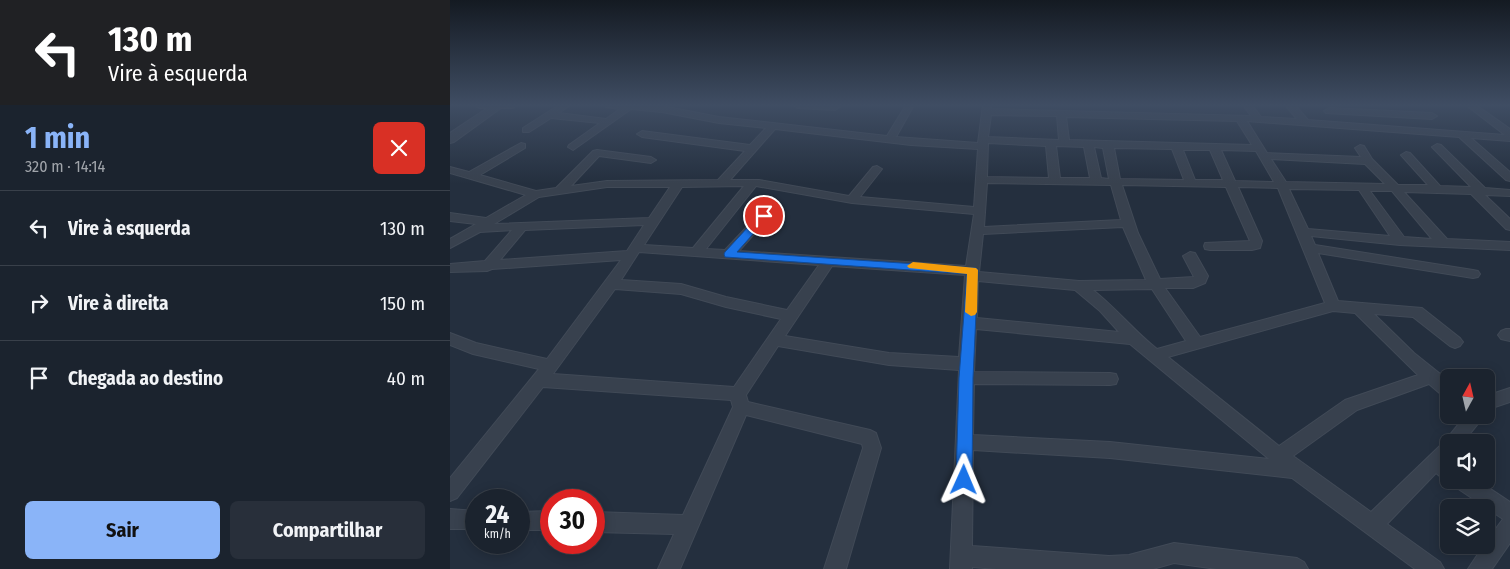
<!DOCTYPE html>
<html lang="pt">
<meta charset="utf-8">
<style>
:root{--surface:#1b232e;--page:#282f3a;--text:#f1f3f6;--muted:#a0a4aa;--line:#39404a;--accent:#8ab4f8}
body{margin:0;font-family:"Fira Sans Condensed",sans-serif;background:var(--page);color:var(--text);height:100vh;display:flex;flex-direction:column;font-size:19px;white-space:nowrap}
*{box-sizing:border-box;margin:0}
p{font-size:16px;color:var(--muted)}
.icon{flex:none;width:28px;height:28px;fill:none;stroke:currentColor;stroke-width:2;stroke-linecap:round;stroke-linejoin:round}
.map{position:relative;flex:1;overflow:hidden}
.sheet{display:flex;flex-direction:column;background:var(--surface);width:450px}
.sheet>*{flex:none}
.guide{background:#202124;color:#fff;overflow:hidden}
.needle{width:32px;rotate:8deg}
.fabs{position:absolute;left:990px;top:369px;display:grid;gap:10px}
.fabs a{display:grid;place-items:center;width:55px;height:55px;border-radius:8px;background:var(--surface);box-shadow:0 2px 12px #0003,0 0 0 1px var(--line);font-size:25px}
.speed{position:absolute;left:15px;top:489px;display:flex;gap:10px;font-size:25px;font-weight:700;text-align:center}
.speed>*{display:grid;place-content:center;width:65px;height:65px;border-radius:50%;background:var(--surface);box-shadow:0 2px 12px #0003,0 0 0 1px var(--line);line-height:1}
.speed small{font-size:12px;font-weight:400}
.speed .limit{border:8px solid #d22;background:#fff;color:#111}
.pin{position:absolute;display:grid;place-items:center;width:42px;height:42px;color:#fff;margin:-21px;border:2px solid #fff;border-radius:50%;box-shadow:0 1px 5px #0007}
.me{position:absolute;width:55px;margin:-28px;rotate:1deg;stroke-linejoin:round;filter:drop-shadow(0 0 4px #0008)}
.turn{display:flex;align-items:center;gap:18px;height:105px;padding:0 25px;font-size:22px}
.turn .icon{width:65px;height:65px;stroke-width:2.5}
.turn b{display:block;font-size:35px;line-height:42px}
.round{display:grid;place-items:center;flex:none;width:52px;height:52px;border-radius:8px;background:var(--page)}
.head{display:flex;align-items:center;justify-content:space-between;height:85px;padding:0 25px}
h1{font-size:30px;font-weight:700;line-height:38px;color:var(--accent)}
.button{display:flex;gap:10px;margin-top:auto;padding:10px 25px}
.button a{flex:1;height:58px;border-radius:8px;background:var(--accent);color:#111;font-size:20px;font-weight:700;line-height:58px;text-align:center}
.button a+a{background:var(--page);color:var(--text)}
ul{padding:0;list-style:none}
li{display:flex;align-items:center;gap:15px;height:75px;padding:0 25px;border-top:1px solid var(--line)}
li div{flex:1}
li b{display:block;font-size:19px}
li em{font-style:normal}
main{display:flex;flex:1;min-height:0}
.map>svg:first-child{display:block}
</style>
<main>
<section class="sheet">
<div class="guide">
<div class="turn"><svg class="icon" aria-label="left" viewBox="0 0 24 24"><path d="M17 20v-9H6M10 6l-5 5 5 5"/></svg><div><b>130 m</b>Vire à esquerda</div></div>
</div>
<div class="head"><div><h1>1 min</h1><p>320 m · 14:14</p></div><a class="round" style="background:#d93025;color:#fff"><svg class="icon" aria-label="close" viewBox="0 0 24 24"><path d="M6 6l12 12M18 6L6 18"/></svg></a></div>
<ul>
<li><svg class="icon" aria-label="left" viewBox="0 0 24 24"><path d="M17 20v-9H6M10 6l-5 5 5 5"/></svg><div><b>Vire à esquerda</b></div><em>130 m</em></li>
<li><svg class="icon" aria-label="right" viewBox="0 0 24 24"><path d="M7 20v-9h11M14 6l5 5-5 5"/></svg><div><b>Vire à direita</b></div><em>150 m</em></li>
<li><svg class="icon" aria-label="arrive" viewBox="0 0 24 24"><path d="M6 21V4h12l-3 4 3 4H6"/></svg><div><b>Chegada ao destino</b></div><em>40 m</em></li>
</ul>
<div class="button"><a>Sair</a><a>Compartilhar</a></div>
</section>
<div class="map">
<svg width="1060" height="569" viewBox="0 0 1060 569">
<rect width="100%" height="100%" fill="#242f3e"/>
<g fill="none" stroke-linecap="round" stroke-linejoin="round">
<defs>
<g id="minor">
<path d="M24 105H68L63 108H29Z"/>
<path d="M109 105H120L109 113 156 119 170 109 156 107 155 105 212 106 269 117 437 136 456 105H464L446 137 528 143 533 105H541V109L801 116 793 105H802L811 117 847 119 835 105H845L858 120 1055 135 1016 105H1026L1060 129V141L1021 138 1060 172V181L1056 180 1009 137 797 121 817 153 911 157 905 148 910 145 914 146 922 159 948 185H978L951 155 956 152 960 153 990 186 1021 187 982 147 987 144 991 145 1035 188 1060 190V196L1035 195 1060 219V230L1056 229 1021 194 954 192 997 239 1060 242V250L950 245 861 236 865 245 1023 270 1028 271 1030 274 1028 277 1023 278 868 253 888 301 972 308 1010 338 1013 342 1010 346 1005 348 1000 346 963 317 924 314 964 353 999 381V398L993 396 979 384 907 410 843 456 921 512 995 441 1016 415H1035L1013 442H999L998 461 1000 480 992 478 986 473 937 524 990 562 994 569H965L842 478 660 458 523 450 522 546 659 556 679 555 724 543 847 558 854 562 858 569H767L724 563 703 569H547L522 567V569H500L509 370 439 365 328 346 296 395 298 402 420 430 426 433 431 448 396 569H374L413 448 412 444 296 415 230 569H208L224 534 144 532V512L233 515 283 407 281 400 93 387 7 498 0 501V478L89 369 23 354 0 345V333L26 343 97 359 171 260 42 269 37 271 0 272V264L35 261 62 230 30 232 0 248V239L26 224 0 221V213L36 218 76 195 0 173V167L19 172 71 143 75 144V148L30 175 86 191 106 188 143 151 147 150 201 157 206 160 201 163 149 156 121 186 157 181 268 180 295 151 192 137 187 134 192 131 300 145 316 128 269 123 212 112 181 109 123 150 118 147 119 145 150 123 101 118 79 132H73V128ZM541 115 607 116 609 140 538 137ZM616 117 787 121 802 145 619 140ZM325 129 461 145 528 149 524 207 410 197 432 169 427 166 423 167 399 196 309 180H280ZM538 143 596 146 599 178 537 177ZM606 146 634 147 640 178H610ZM644 147 653 148 659 179 651 178ZM664 148 722 149 734 180 670 179ZM733 150H760L773 180H745ZM771 150 806 151 824 182 785 181ZM821 159 915 164 935 184 836 182ZM537 183 661 185 671 220 534 227ZM672 185 776 187 800 241 755 243 754 246 755 249 760 250H802L810 248 812 241 788 187 828 188 875 303 750 337 715 288H743L755 283 758 276 745 253 740 252 733 256 744 277 710 279 688 233ZM294 186 243 248 194 245 232 187ZM306 186 402 203 524 214 516 266 289 251 320 216 314 212 310 213 275 250 256 249ZM157 187H220L199 218 44 224 89 197ZM839 189 909 190 940 236 858 229ZM920 191H942L982 239 954 237ZM194 225 177 251 50 260 75 230ZM673 227 696 280 629 281 529 272 533 234ZM189 252 369 265 337 310 276 297 231 284 171 280ZM382 266 515 275 509 357 439 353 335 336ZM528 281 625 290 650 311 669 332 527 318ZM165 289 231 294 276 307 331 319 284 387 103 374ZM702 289 736 341 707 349C684 331 666 308 643 290ZM883 311 905 313 968 375 895 400 829 446 718 357ZM526 329 680 344 819 459 660 442 523 435 524 384 660 385 666 384 668 379 666 374 660 373 524 372Z"/>
<path d="M343 105H393L385 110 348 108Z"/>
<path d="M879 108 982 113 987 116 982 119 876 113 874 111Z"/>
<path d="M1056 329H1060V341L1051 339 1048 335 1051 331Z"/>
<path d="M1060 388V402L1036 410V396Z"/>
<path d="M1002 480H1027L1060 502V543L1042 569H1018L1034 545H1036V542L1053 519 1004 486Z"/>
<path d="M0 509 26 511V529H0Z"/>
<path d="M101 511V530H69V512Z"/>
</g>
<path id="tertiary" d="M42 105H55L4 142 0 143V133Z"/>
</defs>
<use href="#minor" stroke="#414a57" stroke-width="2"/>
<use href="#tertiary" stroke="#414a57" stroke-width="2"/>
<use href="#minor" fill="#38414e" fill-rule="evenodd"/>
<use href="#tertiary" fill="#38414e" fill-rule="evenodd"/>
</g>
<linearGradient id="sky" x2="0" y2="1"><stop stop-color="#141a22"/><stop offset="0.57" stop-color="#3f4d63"/><stop offset="1" stop-color="#3f4d63" stop-opacity="0"/></linearGradient>
<rect width="1060" height="184" fill="url(#sky)"/>
<path fill="#1a73e8" stroke="#114b97" d="M314 213 319 216 287 252 526 268 528 270 523 378 522 480 520 485 514 487 509 485 506 480 509 378 517 274 275 257 274 254 275 252 310 214Z"/>
<path fill="#f59e0b" d="M463 262 526 268 528 270 527 312 525 315 521 316 515 312 517 274 459 268 457 266Z"/>
</svg>
<div class="fabs">
<a><svg class="needle" viewBox="-14 -14 28 28"><path d="M0-13l5 13h-10z" fill="#e53935"/><path d="M0 13l5-13h-10z" fill="#a0a4aa"/></svg></a>
<a><svg class="icon" aria-label="sound" viewBox="0 0 24 24"><path d="M4 9h4l5-4v14l-5-4H4zM17 9q2 3 0 6"/></svg></a>
<a><svg class="icon" aria-label="layers" viewBox="0 0 24 24"><path d="M12 4l9 5-9 5-9-5zM3 14l9 5 9-5"/></svg></a>
</div>
<div class="speed"><div>24<small>km/h</small></div><div class="limit">30</div></div>
<div class="pin" style="left:314px;top:216px;background:#d93025"><svg class="icon" aria-label="arrive" viewBox="0 0 24 24"><path d="M6 21V4h12l-3 4 3 4H6"/></svg></div>
<svg class="me" style="left:514px;top:480px" viewBox="-20 -20 40 40"><path d="M0-17L14 15 0 8-14 15z" fill="#1a73e8" stroke="#fff" stroke-width="4"/></svg>
</div>
</main>
